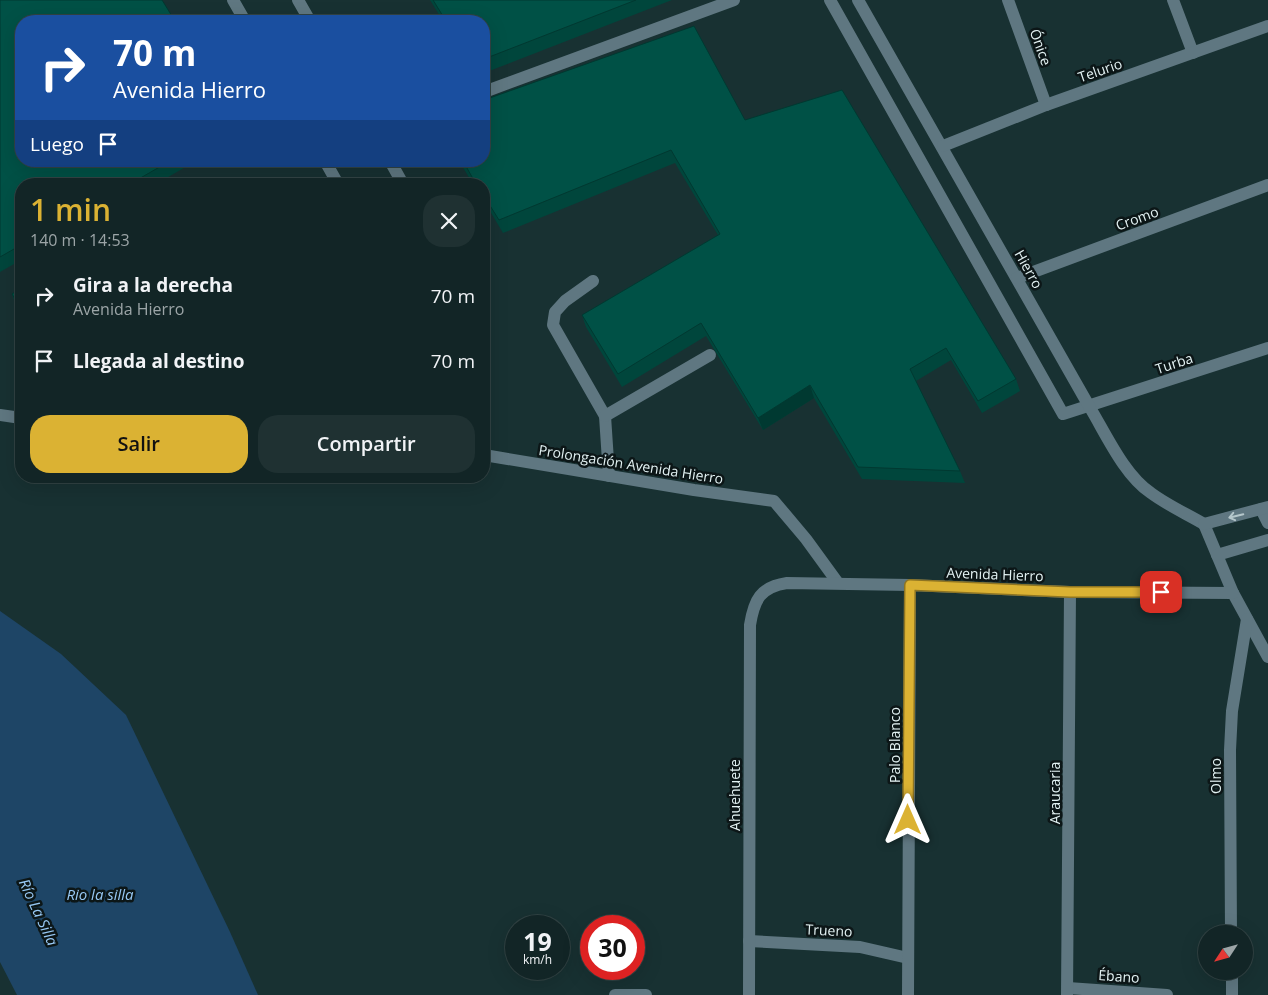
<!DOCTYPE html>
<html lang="es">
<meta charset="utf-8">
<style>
:root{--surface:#122526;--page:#1f3132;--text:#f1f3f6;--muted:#9ca5a7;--line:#314243;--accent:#dbb233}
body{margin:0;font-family:"Open Sans",sans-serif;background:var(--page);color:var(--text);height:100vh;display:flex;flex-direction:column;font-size:19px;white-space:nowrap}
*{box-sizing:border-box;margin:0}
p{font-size:16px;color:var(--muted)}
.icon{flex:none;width:28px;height:28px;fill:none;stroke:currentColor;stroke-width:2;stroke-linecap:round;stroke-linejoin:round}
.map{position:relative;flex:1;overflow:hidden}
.details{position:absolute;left:15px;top:178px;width:475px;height:305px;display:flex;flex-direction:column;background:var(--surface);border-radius:20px;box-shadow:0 5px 20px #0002,0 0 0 1px var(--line)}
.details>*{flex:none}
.hud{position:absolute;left:15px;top:15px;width:475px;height:152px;border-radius:20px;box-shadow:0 5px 20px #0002,0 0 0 1px var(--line);background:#1a4fa0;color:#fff;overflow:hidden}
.needle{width:32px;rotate:234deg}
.fabs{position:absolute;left:1198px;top:925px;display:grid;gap:10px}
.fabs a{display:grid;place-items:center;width:55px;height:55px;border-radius:50%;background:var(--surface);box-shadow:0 5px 20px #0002,0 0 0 1px var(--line);font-size:25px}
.speed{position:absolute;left:505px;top:915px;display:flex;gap:10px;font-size:25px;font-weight:700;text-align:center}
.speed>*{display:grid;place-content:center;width:65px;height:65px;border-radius:50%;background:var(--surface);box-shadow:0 5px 20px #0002,0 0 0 1px var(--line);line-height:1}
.speed small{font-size:12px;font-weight:400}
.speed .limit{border:8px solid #d22;background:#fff;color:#111}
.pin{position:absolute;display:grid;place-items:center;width:42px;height:42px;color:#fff;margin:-21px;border-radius:10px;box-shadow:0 2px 8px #0006}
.me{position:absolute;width:55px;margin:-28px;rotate:0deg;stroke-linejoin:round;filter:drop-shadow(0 0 4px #0008)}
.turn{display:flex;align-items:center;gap:18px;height:105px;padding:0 15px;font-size:22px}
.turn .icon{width:65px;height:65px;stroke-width:2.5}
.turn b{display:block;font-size:35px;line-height:42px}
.then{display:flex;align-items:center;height:48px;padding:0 15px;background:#0003;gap:10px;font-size:19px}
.round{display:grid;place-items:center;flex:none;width:52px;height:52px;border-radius:20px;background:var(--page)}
.headline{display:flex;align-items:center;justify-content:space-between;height:85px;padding:0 15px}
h1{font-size:30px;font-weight:600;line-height:38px;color:var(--accent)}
.action{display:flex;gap:10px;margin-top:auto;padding:10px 15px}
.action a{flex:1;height:58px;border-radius:20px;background:var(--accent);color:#111;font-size:20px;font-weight:600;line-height:58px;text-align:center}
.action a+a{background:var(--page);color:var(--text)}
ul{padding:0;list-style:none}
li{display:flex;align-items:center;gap:15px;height:65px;padding:0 15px}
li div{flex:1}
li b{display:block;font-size:19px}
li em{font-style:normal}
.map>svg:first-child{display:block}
</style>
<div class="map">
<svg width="1268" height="995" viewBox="0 0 1268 995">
<rect width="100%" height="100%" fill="#183132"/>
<path fill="#1e4566" d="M0 611 61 654 126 715 230 932 258 995H17L0 962Z"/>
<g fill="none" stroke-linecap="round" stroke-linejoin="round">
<g stroke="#5f7781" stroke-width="12">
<path d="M233 0 245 21"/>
<path d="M298 0 310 21"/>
<path d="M830 0 1063 414 1268 348"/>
<path d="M858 0 1089 406C1106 434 1124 475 1151 493 1167 505 1187 514 1204 524"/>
<path d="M1008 0 1046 105"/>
<path d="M1173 0 1193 53"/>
<path d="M484 92 734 0"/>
<path d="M943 146 1046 105 1268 26"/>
<path d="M325 161 338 184"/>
<path d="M390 161 403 184"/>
<path d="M1017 278 1268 185"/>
<path d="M593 281 565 301 555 312 553 325 605 416 609 476"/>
<path d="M0 415 21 418"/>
<path d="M605 416 710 355"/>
<path d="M484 455 694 490 774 501 806 539 838 583"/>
<path d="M1261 509 1268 523"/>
<path d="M1204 524 1233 593 1268 657"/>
<path d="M1204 524 1268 507"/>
<path d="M1217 555 1268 540"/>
<path d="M1231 934 1230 750 1232 711 1247 619"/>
<path d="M749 941 860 947 908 958"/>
<path d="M1232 971V995"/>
<path d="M1068 988 1167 995"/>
<path d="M615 995H646"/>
<path d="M749 995 750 625C754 600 760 587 787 583L910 585 1070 592 1233 593"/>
<path d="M908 995 910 585"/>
<path d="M1067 995 1070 592"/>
</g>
</g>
<g fill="#00463c">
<path d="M0 0 21 161H196L156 184H21V260L0 272Z"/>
<path d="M430 0H672L484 73V21H443Z"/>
<path d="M745 120 1016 379 1020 391 982 413 951 360 916 381 960 471 965 483 862 479 814 398 763 430 706 336 622 387 586 327 582 315 718 235 675 163 503 233 484 201V184H473L459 161H484Z"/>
<path d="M21 288V312L15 303 12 294Z"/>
</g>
<path fill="#003931" d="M810 385 814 398 763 430 758 418Z"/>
<g fill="#005146" stroke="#003931">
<path d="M0 0H162L175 21H21V161H170L130 184H21V245L0 257Z"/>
<path d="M433 0H636L484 59V21H446Z"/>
<path d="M694 26 745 120 842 90 1016 379 978 401 946 348 910 369 960 471 858 467 810 385 758 418 701 323 618 374 582 315 720 234 671 150 499 220 484 196V184H476L463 161H484V100Z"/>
<path d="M21 288V308L12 294Z"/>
</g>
<defs><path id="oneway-shaft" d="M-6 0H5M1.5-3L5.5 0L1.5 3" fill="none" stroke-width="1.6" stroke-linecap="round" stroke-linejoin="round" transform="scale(1.25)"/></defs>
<use stroke="#b5c7cb" href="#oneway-shaft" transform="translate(1236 516) rotate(166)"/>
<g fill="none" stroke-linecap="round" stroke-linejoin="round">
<defs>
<path id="route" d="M908 820 910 585 1070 592H1161"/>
</defs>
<use href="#route" stroke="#8e7421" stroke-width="12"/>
<use href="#route" stroke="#dbb233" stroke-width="9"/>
</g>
<g text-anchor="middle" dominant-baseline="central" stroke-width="5" stroke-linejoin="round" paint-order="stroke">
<g font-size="14" fill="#e3f2f3" stroke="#0c1617">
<text transform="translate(1041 47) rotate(70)">Ónice</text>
<text transform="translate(1100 70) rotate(-19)">Telurio</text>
<text transform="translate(1137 218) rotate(-20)">Cromo</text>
<text transform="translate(1029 269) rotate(61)">Hierro</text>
<text transform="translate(1174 363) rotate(-18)">Turba</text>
<text transform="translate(631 464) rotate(9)">Prolongación Avenida Hierro</text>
<text transform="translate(995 574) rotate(2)">Avenida Hierro</text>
<text transform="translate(894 745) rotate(-90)">Palo Blanco</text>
<text transform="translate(1215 776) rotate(-90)">Olmo</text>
<text transform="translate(1054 793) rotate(-90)">Araucaria</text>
<text transform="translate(734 795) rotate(-90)">Ahuehuete</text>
<text transform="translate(829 930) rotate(3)">Trueno</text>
<text transform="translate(1119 976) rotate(4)">Ébano</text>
</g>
<g font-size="15" font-style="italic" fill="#97c8f4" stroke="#0c1617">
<text x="100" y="894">Rio la silla</text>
<text transform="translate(39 912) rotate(65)">Río La Silla</text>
</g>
</g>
</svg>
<div class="fabs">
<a><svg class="needle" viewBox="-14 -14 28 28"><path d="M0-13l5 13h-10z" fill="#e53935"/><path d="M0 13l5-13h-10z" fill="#9ca5a7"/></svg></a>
</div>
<div class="speed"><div>19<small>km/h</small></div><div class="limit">30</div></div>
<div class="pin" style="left:1161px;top:592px;background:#d93025"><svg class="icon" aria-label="arrive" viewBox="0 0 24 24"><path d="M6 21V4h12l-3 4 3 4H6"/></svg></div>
<svg class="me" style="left:908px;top:820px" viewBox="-20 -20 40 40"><path d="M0-17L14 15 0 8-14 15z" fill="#dbb233" stroke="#fff" stroke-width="4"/></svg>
<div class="hud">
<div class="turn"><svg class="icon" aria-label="right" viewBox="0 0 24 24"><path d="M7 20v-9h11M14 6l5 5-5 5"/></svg><div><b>70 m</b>Avenida Hierro</div></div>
<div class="then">Luego<svg class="icon" aria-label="arrive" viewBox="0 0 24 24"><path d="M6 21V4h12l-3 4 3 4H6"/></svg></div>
</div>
<section class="details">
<div class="headline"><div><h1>1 min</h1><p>140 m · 14:53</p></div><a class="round"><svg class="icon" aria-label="close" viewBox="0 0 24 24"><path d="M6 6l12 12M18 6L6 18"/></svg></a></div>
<ul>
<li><svg class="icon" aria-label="right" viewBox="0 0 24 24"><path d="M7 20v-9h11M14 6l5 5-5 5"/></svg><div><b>Gira a la derecha</b><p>Avenida Hierro</p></div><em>70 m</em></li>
<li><svg class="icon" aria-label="arrive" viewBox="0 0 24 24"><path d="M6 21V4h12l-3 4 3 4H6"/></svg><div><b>Llegada al destino</b></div><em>70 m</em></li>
</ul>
<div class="action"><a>Salir</a><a>Compartir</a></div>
</section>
</div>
